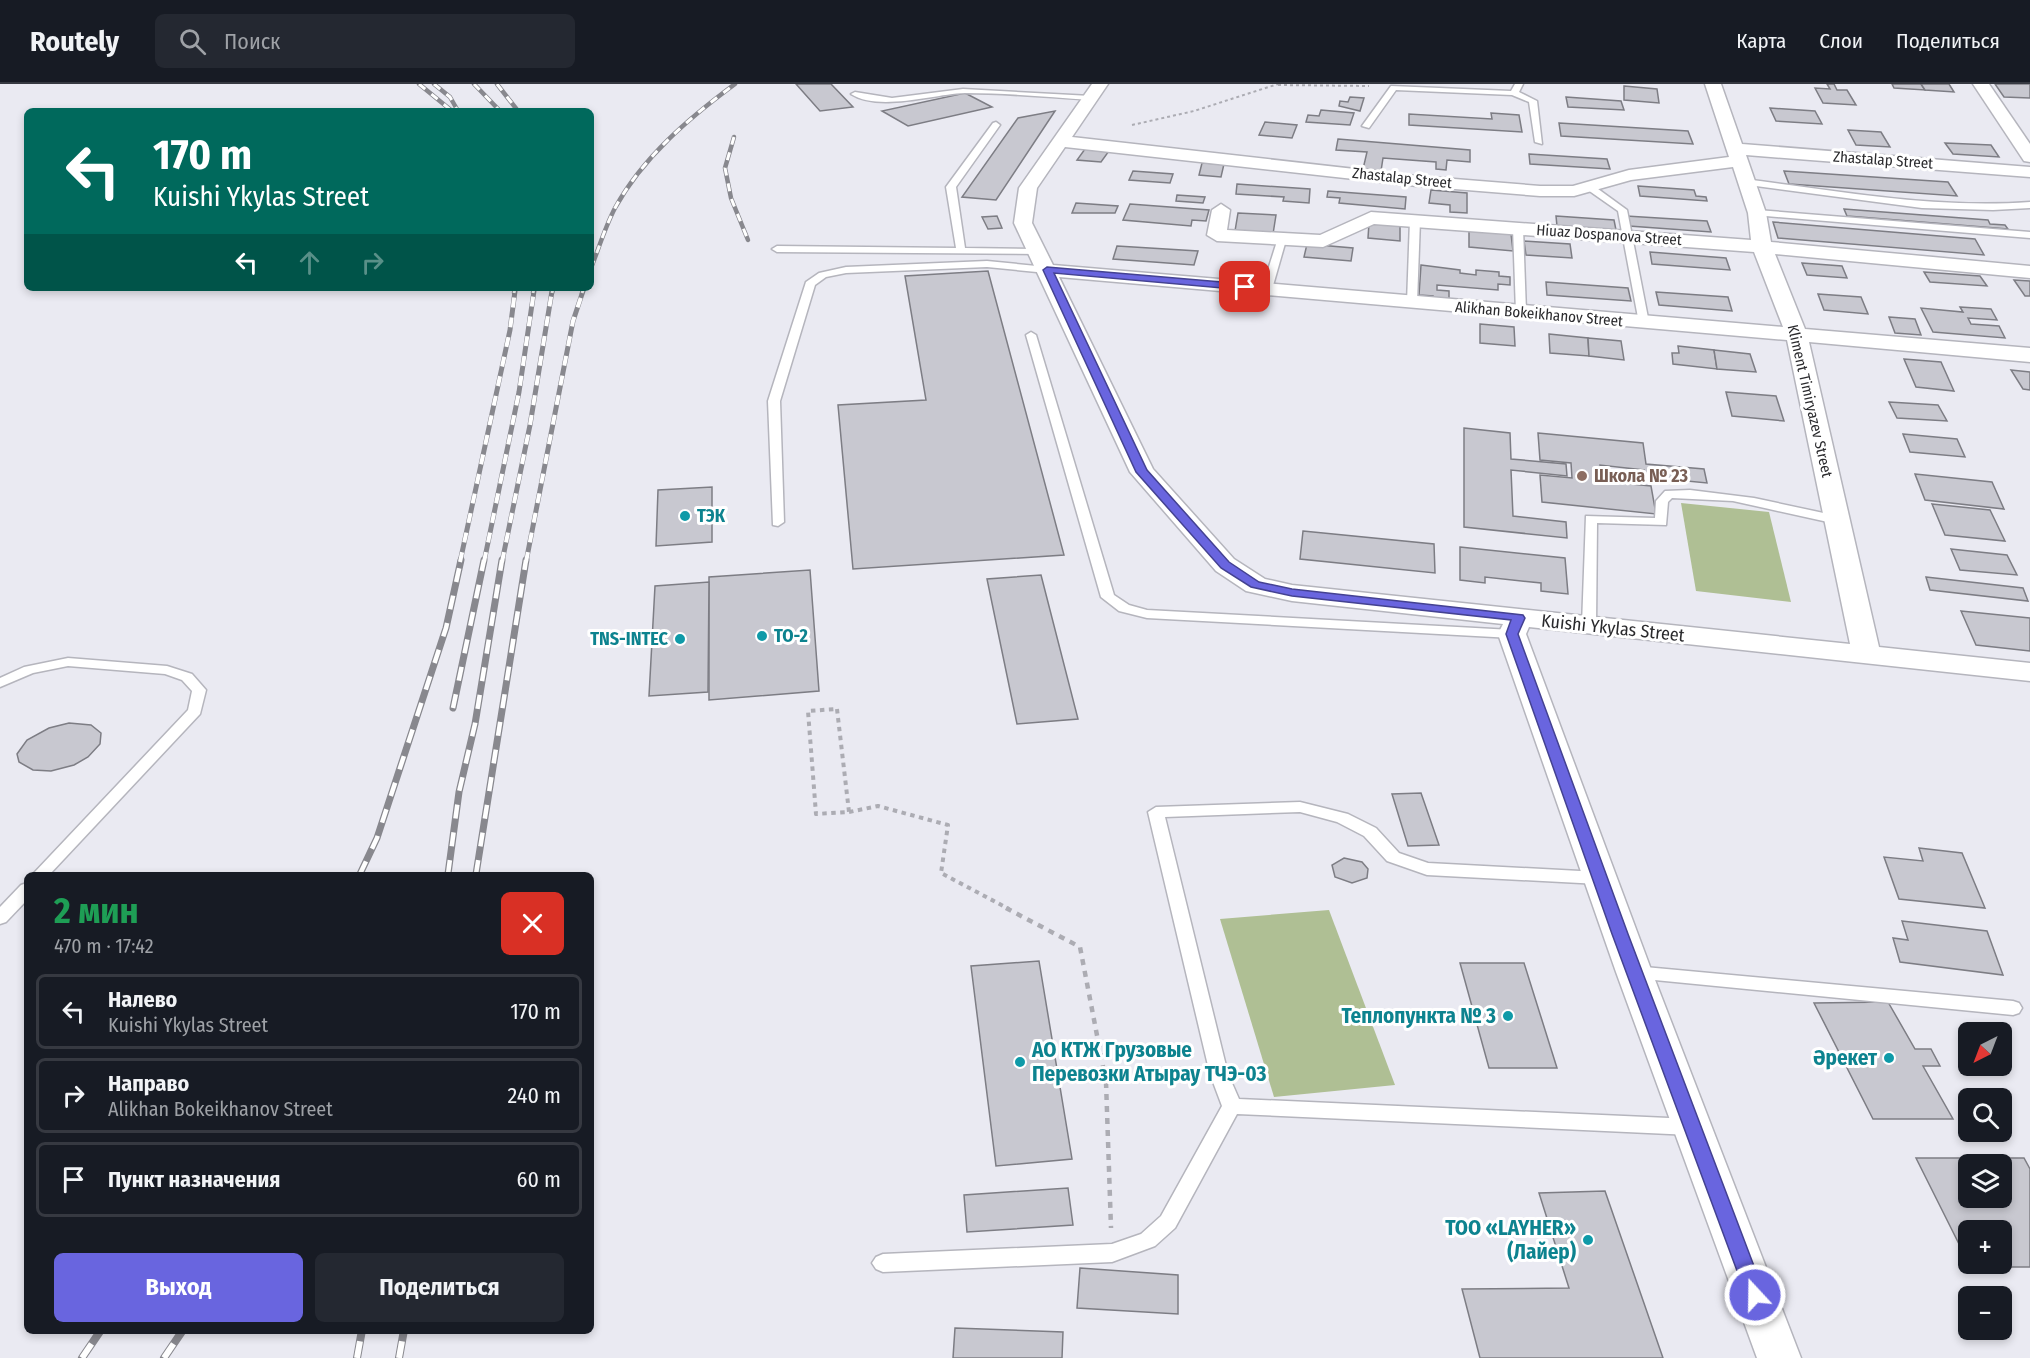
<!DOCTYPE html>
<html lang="ru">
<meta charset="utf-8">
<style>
:root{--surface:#171b24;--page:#242831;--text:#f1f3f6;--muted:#9ea1a6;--line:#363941;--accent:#6965df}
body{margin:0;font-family:"Fira Sans Condensed",sans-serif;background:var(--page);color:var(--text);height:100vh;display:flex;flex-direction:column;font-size:22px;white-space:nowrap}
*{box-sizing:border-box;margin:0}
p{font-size:20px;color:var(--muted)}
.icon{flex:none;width:33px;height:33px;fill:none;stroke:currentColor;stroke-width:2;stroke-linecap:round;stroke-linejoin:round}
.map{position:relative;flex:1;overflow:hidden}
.panel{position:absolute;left:24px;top:788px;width:570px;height:462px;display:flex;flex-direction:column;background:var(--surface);border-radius:9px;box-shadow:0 3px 9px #0003}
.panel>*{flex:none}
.hud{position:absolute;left:24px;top:24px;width:570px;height:183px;border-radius:9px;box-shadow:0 3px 9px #0003;background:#00695c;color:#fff;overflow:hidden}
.needle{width:39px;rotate:222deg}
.fabs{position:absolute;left:1958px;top:938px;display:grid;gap:12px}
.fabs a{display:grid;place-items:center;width:54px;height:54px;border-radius:9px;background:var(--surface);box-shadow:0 3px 9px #0003;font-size:30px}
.pin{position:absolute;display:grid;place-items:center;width:51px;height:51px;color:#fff;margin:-26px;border-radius:12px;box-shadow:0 3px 9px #0006}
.me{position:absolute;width:66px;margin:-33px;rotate:339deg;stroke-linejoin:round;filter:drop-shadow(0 0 4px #0008)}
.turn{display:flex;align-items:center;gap:21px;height:126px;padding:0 30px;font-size:27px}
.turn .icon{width:78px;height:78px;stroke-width:2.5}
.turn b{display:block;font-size:42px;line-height:51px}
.lanes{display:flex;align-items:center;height:57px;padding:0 30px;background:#0003;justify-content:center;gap:30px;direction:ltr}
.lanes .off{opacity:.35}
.round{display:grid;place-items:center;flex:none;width:63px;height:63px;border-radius:9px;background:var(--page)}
.head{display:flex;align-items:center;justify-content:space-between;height:102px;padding:0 30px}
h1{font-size:36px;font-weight:700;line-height:45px;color:#1e9e55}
.cta{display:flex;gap:12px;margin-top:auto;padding:12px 30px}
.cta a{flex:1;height:69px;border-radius:9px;background:var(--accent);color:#fff;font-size:24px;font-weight:700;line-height:69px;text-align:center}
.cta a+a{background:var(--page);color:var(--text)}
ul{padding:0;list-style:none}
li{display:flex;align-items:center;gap:18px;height:75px;margin:0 12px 9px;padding:0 18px;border:3px solid var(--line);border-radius:9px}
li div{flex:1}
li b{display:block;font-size:22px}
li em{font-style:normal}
header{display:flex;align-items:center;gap:36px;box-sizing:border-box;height:84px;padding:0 30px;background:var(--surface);border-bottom:2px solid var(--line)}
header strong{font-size:28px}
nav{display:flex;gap:33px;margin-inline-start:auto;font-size:21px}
.search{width:420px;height:54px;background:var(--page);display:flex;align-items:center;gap:15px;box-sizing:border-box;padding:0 21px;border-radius:9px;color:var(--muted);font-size:22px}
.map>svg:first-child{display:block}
</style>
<header>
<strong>Routely</strong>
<div class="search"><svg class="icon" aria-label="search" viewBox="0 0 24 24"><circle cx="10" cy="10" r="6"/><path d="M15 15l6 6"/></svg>Поиск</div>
<nav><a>Карта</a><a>Слои</a><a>Поделиться</a></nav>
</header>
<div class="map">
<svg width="2030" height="1274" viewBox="0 0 2030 1274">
<rect width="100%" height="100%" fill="#eaeaf2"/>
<g fill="#afbf94">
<path d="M1681 419 1769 428 1791 518 1696 507Z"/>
<path d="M1329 826 1395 1001 1274 1013 1220 835Z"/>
</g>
<g fill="#c8c8d0" stroke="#7d7d84" stroke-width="1.5" fill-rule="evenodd">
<path d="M796 0H831L853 23 820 27Z"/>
<path d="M1827 0H1834L1837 6H1847L1856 21 1823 19 1815 4 1830 5Z"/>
<path d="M1892 0H1921L1925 6 1894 4Z"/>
<path d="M1921 0H1949L1954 8 1925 6Z"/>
<path d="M1995 0H2030V14L2004 13Z"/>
<path d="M1624 2 1657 5 1659 19 1624 16Z"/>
<path d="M965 9 992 23 908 42 882 27Z"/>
<path d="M1350 13 1364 14 1360 27 1339 22 1340 17 1348 18Z"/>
<path d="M1566 13 1621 17 1624 26 1568 23Z"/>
<path d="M1770 24 1815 27 1822 40 1776 37Z"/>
<path d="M1321 26 1354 29 1350 41 1306 38 1308 31 1319 32Z"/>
<path d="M1055 27 996 116 962 113 1018 34Z"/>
<path d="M1491 29 1519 31 1522 48 1409 41V30L1492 35Z"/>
<path d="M1265 38 1297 41 1292 54 1259 51Z"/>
<path d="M1559 39 1688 47 1693 60 1561 52Z"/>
<path d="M1848 46 1881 48 1890 63 1856 61Z"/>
<path d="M1338 55 1470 66V78L1447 76 1446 86 1436 85V78L1383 74 1381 87 1363 85 1367 68 1336 66Z"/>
<path d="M1945 59 1991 61 1999 73 1953 70Z"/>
<path d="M1085 65 1109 67 1101 78 1077 76Z"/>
<path d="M1529 70 1607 75 1610 85 1530 80Z"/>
<path d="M1202 79 1224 80 1221 93 1199 91Z"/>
<path d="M1133 87 1173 90 1170 99 1129 96Z"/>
<path d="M1784 87 1948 98 1957 112 1789 100Z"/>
<path d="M1237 100 1310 105 1309 119 1283 117 1284 113 1236 110Z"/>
<path d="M1638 102 1694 106 1696 112 1706 113 1707 117 1640 112Z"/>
<path d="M1431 106 1467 109V129L1450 128V121L1429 119Z"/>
<path d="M1328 107 1406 113 1405 125 1339 119 1340 114 1327 113Z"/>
<path d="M1177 111 1205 113 1203 119 1176 117Z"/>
<path d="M1076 119 1118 122 1115 129H1072Z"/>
<path d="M1130 120 1209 126 1206 137 1192 136 1191 142 1123 136Z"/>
<path d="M1844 125 1988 136 1990 140 2005 141 2008 145 1847 132Z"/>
<path d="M1238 129 1276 131 1273 150 1235 147Z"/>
<path d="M997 132 1002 144 988 145 982 133Z"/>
<path d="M1556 132 1614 136 1616 146 1557 142Z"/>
<path d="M1626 132 1707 137 1711 148 1629 142Z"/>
<path d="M1773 138 1975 155 1984 171 1778 154Z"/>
<path d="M1369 139 1400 141V157L1368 154Z"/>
<path d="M1469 146 1511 150 1513 167 1469 163Z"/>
<path d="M1524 157 1570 160 1572 174 1526 171Z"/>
<path d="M1307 160 1353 164 1351 177 1304 173Z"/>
<path d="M1117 162 1198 167 1194 181 1113 175Z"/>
<path d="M1650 168 1726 174 1730 186 1652 180Z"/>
<path d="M1802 179 1842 182 1847 194 1807 191Z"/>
<path d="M1421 181 1460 186V189L1476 191V186L1499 188V192L1510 193V201L1498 200V206L1437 201V206L1449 207V216L1433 215V212L1419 211Z"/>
<path d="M988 187 1064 471 853 485 838 321 926 316 905 192Z"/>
<path d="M1924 188 1980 192 1987 202 1930 198Z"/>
<path d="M2014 196 2030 197V212H2025Z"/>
<path d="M1546 198 1628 204 1631 217 1547 211Z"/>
<path d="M1656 208 1728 213 1732 227 1659 221Z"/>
<path d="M1818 210 1861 213 1868 230 1824 226Z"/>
<path d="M1960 223 1991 225 1997 236 1968 234 1971 240 1999 242 2005 254 1933 248 1921 224 1963 228Z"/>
<path d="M1889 233 1915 235 1921 251 1895 249Z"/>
<path d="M1480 240 1514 243 1515 262 1480 259Z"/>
<path d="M1549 250 1588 254 1589 272 1550 269Z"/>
<path d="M1588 254 1621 257 1624 276 1589 272Z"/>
<path d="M1678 262 1714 266 1717 285 1673 280 1672 269H1679Z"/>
<path d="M1714 266 1750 270 1756 288 1717 285Z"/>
<path d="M1904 275 1941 278 1954 307 1916 303Z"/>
<path d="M2011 286 2030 288V306L2023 305Z"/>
<path d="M1726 308 1776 312 1784 337 1732 332Z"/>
<path d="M1889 318 1938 321 1947 337 1897 334Z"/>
<path d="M1464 344 1510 349 1511 375 1566 380 1567 392 1511 386 1513 432 1566 438 1567 454 1464 443Z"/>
<path d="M1538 349 1643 359 1646 380 1704 385 1707 399 1646 393 1644 386 1600 381 1602 397 1651 402 1656 430 1542 418 1540 391 1572 394 1571 379 1540 376Z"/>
<path d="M1903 350 1957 355 1965 373 1910 368Z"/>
<path d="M1915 390 1992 398 2004 425 1925 416Z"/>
<path d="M712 403V458L656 462 658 406Z"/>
<path d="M1932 420 1990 426 2005 457 1945 451Z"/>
<path d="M1303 447 1434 460 1435 489 1300 475Z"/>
<path d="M1460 463 1565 474 1568 510 1541 507V499L1485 493V499L1460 496Z"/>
<path d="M1951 465 2007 471 2017 491 1960 486Z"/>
<path d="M810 486 819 607 709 616V493Z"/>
<path d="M1041 491 1078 635 1017 640 987 495Z"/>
<path d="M1926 493 2023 504 2028 517 1930 506Z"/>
<path d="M709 498 708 608 649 612 655 502Z"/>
<path d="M1961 527 2030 534V567L1976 561Z"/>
<path d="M69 639 91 641 101 649 100 660 88 673 74 681 51 687 33 686 19 678 17 670 27 656 49 644Z"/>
<path d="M1421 709 1439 761 1408 762 1392 710Z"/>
<path d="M1919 764 1962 769 1985 824 1899 815 1884 773 1923 777Z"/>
<path d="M1344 774 1362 778 1368 785 1367 794 1352 799 1335 793 1332 781Z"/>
<path d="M1902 837 1987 847 2003 891 1900 878 1893 854 1908 856Z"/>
<path d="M1039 877 1072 1075 996 1082 971 882Z"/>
<path d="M1460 879H1524L1557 984H1489Z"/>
<path d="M1888 918 1915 965H1931L1940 982H1923L1953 1035H1873L1814 919Z"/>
<path d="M1916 1074H2024L2030 1085V1183H1971L1969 1179H2001V1146H1968V1178ZM1968 1080H2001V1113H1968Z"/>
<path d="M1068 1104 1073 1141 967 1148 964 1111Z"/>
<path d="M1605 1107 1663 1274H1480L1462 1205 1569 1204 1539 1109Z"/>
<path d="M1080 1184 1178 1191V1230L1077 1224Z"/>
<path d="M955 1244 1063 1248 1062 1274H953Z"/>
</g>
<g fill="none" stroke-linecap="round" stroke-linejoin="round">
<defs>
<g id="lane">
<path d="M1515 0H1523L1519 8 1537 17 1542 60 1535 58 1529 18 1512 11 1396 6 1369 44 1362 42 1391 2 1511 7Z"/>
<path d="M963 5 1091 12 1095 14 1091 16C1049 13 1007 9 965 9 934 10 879 28 851 10L855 8 892 14Z"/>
<path d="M996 38 1000 41 956 103 965 164 1036 165 1041 168 1039 170 777 168 772 165 777 162 956 164 946 103 993 39Z"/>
<path d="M1744 95C1840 107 1933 125 2030 118V124L1993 126 1922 124 1741 100 1740 98Z"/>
<path d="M1588 102H1594L1627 126 1649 239 1648 241 1639 239 1618 127 1588 106Z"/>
<path d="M1757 126 2030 148V154L1754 131 1752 129Z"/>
<path d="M1415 133 1420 136 1417 219 1412 222 1407 219 1410 136Z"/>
<path d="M1518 141 1523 144 1526 228 1521 231 1516 228 1513 144Z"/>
<path d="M1278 154 1286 156 1272 205 1267 208 1262 205Z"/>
<path d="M987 177 1047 183 1052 186 1047 189 987 183 846 189 826 193 815 201 780 317 784 438 778 442 773 441 768 317 806 198 819 189 846 183Z"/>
<path d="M1031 248 1036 251 1114 511 1129 521 1147 526 1512 546 1519 550 1512 554 1147 534 1119 527 1101 513 1026 251Z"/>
<path d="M1690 406 1754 414 1842 433 1843 436 1837 440 1733 417 1672 414 1668 418 1666 441 1597 439 1596 541 1594 544H1584L1582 541 1586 432 1655 434 1656 417 1665 407Z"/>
<path d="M68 574 167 582 192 590 206 606 200 630 50 790H33L188 626 192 607 182 596 165 590 68 582 33 589 0 603V594L24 583Z"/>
<path d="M1300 718 1348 730 1376 744 1399 769 1428 779 1599 788 1605 790 1607 794 1605 798 1599 800 1427 791 1387 777 1364 752 1337 738 1300 728 1165 733 1228 990 1239 1015 1691 1035 1698 1037 1701 1043 1698 1049 1691 1051 1237 1030 1175 1144 1155 1162 1112 1178 883 1188 876 1185 872 1179 876 1173 883 1170 1112 1160 1141 1150 1161 1132 1222 1022 1210 990 1148 728 1156 723Z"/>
<path d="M27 799V816L6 838 0 840V823L21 801Z"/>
<path d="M1634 882 2013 917 2019 919 2022 924 2019 929 2013 931 1634 894 1628 893 1625 888 1628 883Z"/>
</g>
<g id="street">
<path d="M1092 0H1108L1072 53 1417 92 1540 102H1573L1629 86 1729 73 1705 0H1721L1742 60 2030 83V93L1746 71 1766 129 1771 158 2030 182V194L1775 170 1805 245 2030 264V278L1809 258 1879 563 2030 579V597L1529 543 1526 550 1652 888 1801 1274H1757L1616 888 1498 550 1503 540 1292 517 1246 507 1216 487 1130 388 1014 139 1019 104ZM1065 63 1417 102 1540 112H1574L1631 96 1733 83 1748 129 1751 156 1371 128 1320 151 1227 146 1230 126 1221 120 1212 126 1207 151 1217 157 1323 163 1374 140 1754 168 1783 243 1053 181 1032 139 1037 104ZM1059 193 1787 256 1850 560 1292 501 1265 495 1234 475 1153 385Z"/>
<path d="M1973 0H1989L2030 60V78L2024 77Z"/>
</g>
</defs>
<use href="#lane" stroke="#b5b5bd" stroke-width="3"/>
<use href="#street" stroke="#b5b5bd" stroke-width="3"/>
<g stroke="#acacb3" stroke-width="2" stroke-dasharray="3 3" stroke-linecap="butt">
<path d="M1278 1 1369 2"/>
<path d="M1132 41 1194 27 1278 0"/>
</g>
<g stroke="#acacb3" stroke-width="4" stroke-dasharray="4.5 4.5" stroke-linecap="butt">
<path d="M837 625 849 728 816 730 808 627Z"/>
<path d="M849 728 878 722 948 741 941 789 1009 825"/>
</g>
<g stroke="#acacb3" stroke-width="4.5" stroke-dasharray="6 6" stroke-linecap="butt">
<path d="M1006 824 1080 863 1106 998 1193 992"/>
<path d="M1106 998 1111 1144"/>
</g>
<use href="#lane" fill="#fff" fill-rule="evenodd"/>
<use href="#street" fill="#fff" fill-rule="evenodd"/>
<defs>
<g id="rail-far3">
<path d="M419 0 452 27"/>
<path d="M434 0 450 13 458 27"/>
<path d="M474 0 500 27"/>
<path d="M497 0 518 27"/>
<path d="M734 53 725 84 731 114 748 156"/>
<path d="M591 184C599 164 605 143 615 124 643 73 689 34 735 0"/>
<path d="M514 209 515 204"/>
<path d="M533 209 534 204"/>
<path d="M552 209 553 204"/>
<path d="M582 209 584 204"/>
</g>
<g id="rail-far2">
<path d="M460 478 510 246 515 207"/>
<path d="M484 478 519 308 534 207"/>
<path d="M502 478 530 341 552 207"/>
<path d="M526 478 573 237 583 207"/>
</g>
<g id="rail-far1">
<path d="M453 624 484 476"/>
<path d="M360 790 377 754 446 544 461 476"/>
<path d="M448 790 459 708 475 640 502 476"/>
<path d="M476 790 526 476"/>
</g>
<g id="rail">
<path d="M82 1274 101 1246"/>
<path d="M164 1274 183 1246"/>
<path d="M357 1274 362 1246"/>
<path d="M399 1274 404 1246"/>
</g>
</defs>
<use href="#rail-far3" stroke="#88888e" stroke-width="4.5"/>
<use href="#rail-far2" stroke="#88888e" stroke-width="5"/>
<use href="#rail-far1" stroke="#88888e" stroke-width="7"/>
<use href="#rail" stroke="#88888e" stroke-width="8"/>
<use href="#rail-far3" stroke="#fff" stroke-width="3" stroke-dasharray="8" stroke-linecap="butt"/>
<use href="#rail-far2" stroke="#fff" stroke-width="4" stroke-dasharray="10" stroke-linecap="butt"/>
<use href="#rail-far1" stroke="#fff" stroke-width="4.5" stroke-dasharray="14" stroke-linecap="butt"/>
<use href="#rail" stroke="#fff" stroke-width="6" stroke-dasharray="17" stroke-linecap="butt"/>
</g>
<path fill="#6965df" stroke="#444291" stroke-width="1.5" d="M1047 183 1245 200 1250 203 1245 206 1054 189 1147 386 1229 478 1259 498 1292 505 1523 531 1525 534 1518 550 1628 850 1765 1211 1762 1217 1755 1219 1748 1217 1746 1211 1612 850 1506 550 1511 536 1292 512 1251 503 1221 484 1136 388 1043 186Z"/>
<circle fill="#8d6e63" stroke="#fff" stroke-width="2" cx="1582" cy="392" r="6"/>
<g fill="#0f9aa8" stroke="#fff" stroke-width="2">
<circle cx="685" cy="432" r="6"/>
<circle cx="762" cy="552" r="6"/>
<circle cx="680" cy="555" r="6"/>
<circle cx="1508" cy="932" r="6"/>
<circle cx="1889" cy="974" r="6"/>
<circle cx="1020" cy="978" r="6"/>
<circle cx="1588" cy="1156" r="6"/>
</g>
<g text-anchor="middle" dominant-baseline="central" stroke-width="6" stroke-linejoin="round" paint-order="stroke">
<g font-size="15" fill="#2a2a2d" stroke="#fff">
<text transform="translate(1883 76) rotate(4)">Zhastalap Street</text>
<text transform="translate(1402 94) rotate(6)">Zhastalap Street</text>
<text transform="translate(1609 151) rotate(4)">Hiuaz Dospanova Street</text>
<text transform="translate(1539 230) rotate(5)">Alikhan Bokeikhanov Street</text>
<text transform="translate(1810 317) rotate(77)">Kliment Timiryazev Street</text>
</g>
<g font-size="18" font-weight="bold" fill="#785e54" stroke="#fff" text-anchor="start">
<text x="1594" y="392">Школа № 23</text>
</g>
<g font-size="18" font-weight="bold" fill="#0d838f" stroke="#fff" text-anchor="start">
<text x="697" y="432">ТЭК</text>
<text x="774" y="552">ТО-2</text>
<text x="668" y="555" text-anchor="end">TNS-INTEC</text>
</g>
<g font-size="18" fill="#2a2a2d" stroke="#fff">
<text transform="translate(1613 544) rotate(6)">Kuishi Ykylas Street</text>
</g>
<g font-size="21" font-weight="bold" fill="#0d838f" stroke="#fff" text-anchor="end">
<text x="1496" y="932">Теплопункта № 3</text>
<text x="1032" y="966" text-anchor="start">АО КТЖ Грузовые<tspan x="1032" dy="24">Перевозки Атырау ТЧЭ-03</tspan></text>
<text x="1877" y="974">Әрекет</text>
<text x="1576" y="1144">ТОО «LAYHER»<tspan x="1576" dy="24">(Лайер)</tspan></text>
</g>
</g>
</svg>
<div class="fabs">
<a><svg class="needle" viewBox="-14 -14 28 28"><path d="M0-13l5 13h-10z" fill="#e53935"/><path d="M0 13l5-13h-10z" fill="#9ea1a6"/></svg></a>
<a><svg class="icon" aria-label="search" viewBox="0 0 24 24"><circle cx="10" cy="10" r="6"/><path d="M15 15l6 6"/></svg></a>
<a><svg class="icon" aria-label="layers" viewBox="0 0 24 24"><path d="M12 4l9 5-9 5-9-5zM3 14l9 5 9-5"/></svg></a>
<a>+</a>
<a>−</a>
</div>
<div class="pin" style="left:1245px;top:203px;background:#d93025"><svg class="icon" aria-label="arrive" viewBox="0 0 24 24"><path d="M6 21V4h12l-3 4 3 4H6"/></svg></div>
<svg class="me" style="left:1755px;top:1211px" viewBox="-20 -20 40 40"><circle r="17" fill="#6965df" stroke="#fff" stroke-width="3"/><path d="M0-11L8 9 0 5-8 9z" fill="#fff"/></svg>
<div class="hud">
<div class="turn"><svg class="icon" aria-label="left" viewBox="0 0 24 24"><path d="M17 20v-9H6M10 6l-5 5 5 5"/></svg><div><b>170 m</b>Kuishi Ykylas Street</div></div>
<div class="lanes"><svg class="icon" aria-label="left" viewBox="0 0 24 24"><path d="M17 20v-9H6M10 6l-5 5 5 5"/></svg><svg class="icon off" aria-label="ahead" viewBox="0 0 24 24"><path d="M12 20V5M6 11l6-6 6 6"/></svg><svg class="icon off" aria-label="right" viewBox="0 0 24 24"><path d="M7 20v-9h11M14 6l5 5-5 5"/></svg></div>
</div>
<section class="panel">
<div class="head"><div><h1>2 мин</h1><p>470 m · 17:42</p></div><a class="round" style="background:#d93025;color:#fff"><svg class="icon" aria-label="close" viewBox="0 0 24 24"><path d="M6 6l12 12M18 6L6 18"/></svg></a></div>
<ul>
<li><svg class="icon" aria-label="left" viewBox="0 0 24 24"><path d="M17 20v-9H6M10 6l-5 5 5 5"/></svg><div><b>Налево</b><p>Kuishi Ykylas Street</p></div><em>170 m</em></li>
<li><svg class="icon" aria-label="right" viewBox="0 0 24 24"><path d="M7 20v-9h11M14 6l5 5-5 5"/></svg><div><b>Направо</b><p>Alikhan Bokeikhanov Street</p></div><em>240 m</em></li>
<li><svg class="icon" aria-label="arrive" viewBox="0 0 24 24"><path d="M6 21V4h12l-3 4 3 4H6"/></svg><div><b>Пункт назначения</b></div><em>60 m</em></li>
</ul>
<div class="cta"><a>Выход</a><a>Поделиться</a></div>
</section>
</div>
